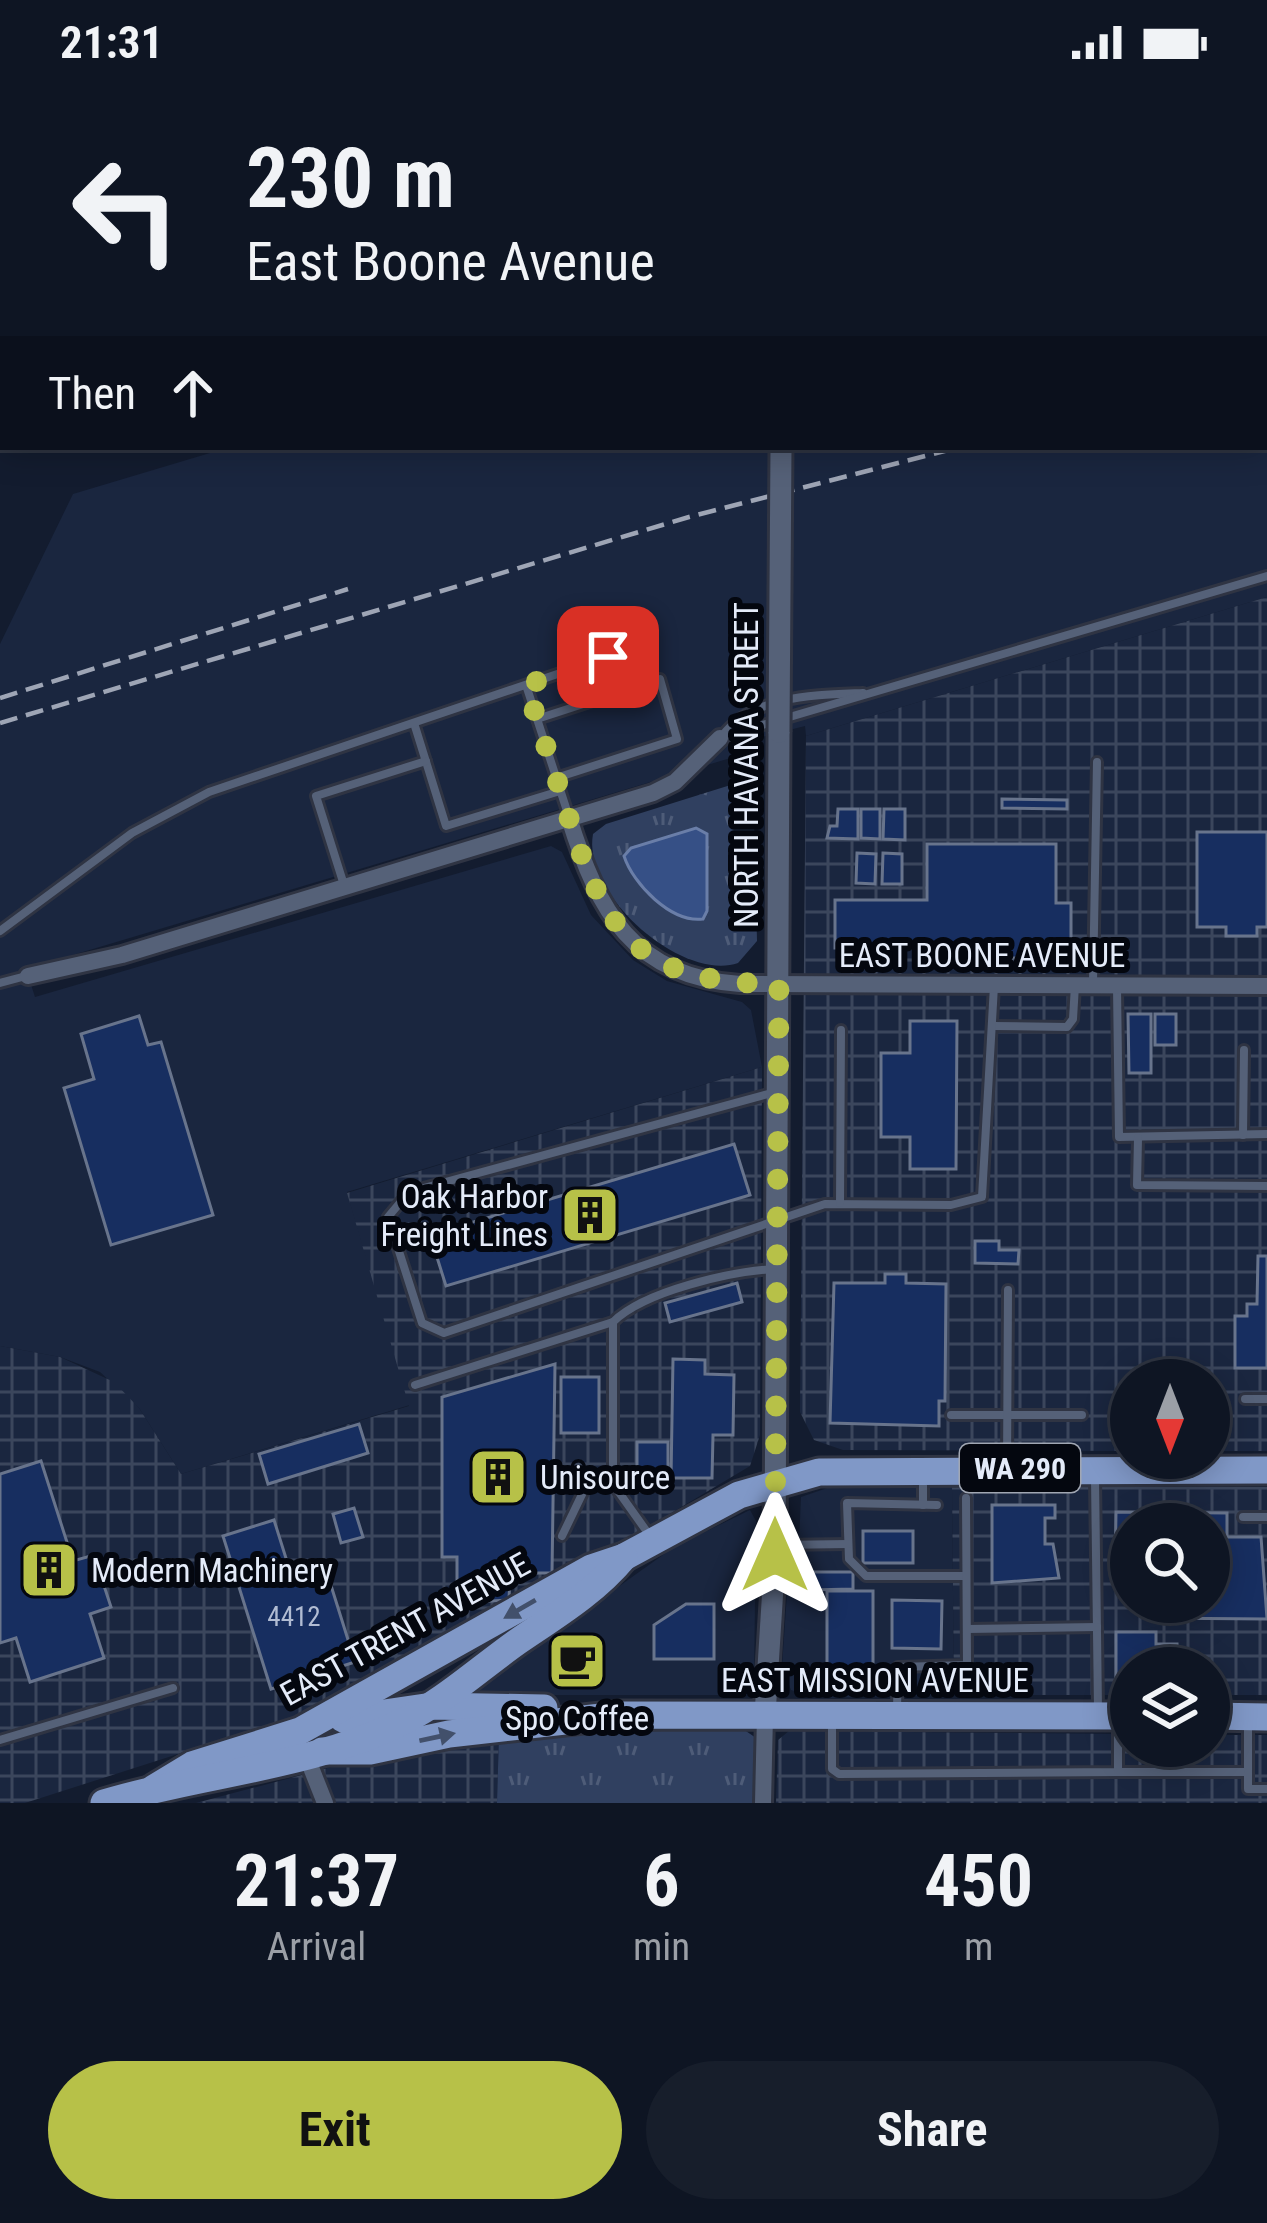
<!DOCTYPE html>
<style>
:root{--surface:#0e1523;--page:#171e2b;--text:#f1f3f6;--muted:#9b9fa6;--line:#2e3441;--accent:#b7c148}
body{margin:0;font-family:"Roboto Condensed",sans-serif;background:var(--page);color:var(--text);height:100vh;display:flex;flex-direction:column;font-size:45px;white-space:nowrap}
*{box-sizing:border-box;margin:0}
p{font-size:39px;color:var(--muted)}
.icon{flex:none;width:66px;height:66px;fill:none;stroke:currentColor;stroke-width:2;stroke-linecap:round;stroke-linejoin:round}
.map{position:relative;height:1719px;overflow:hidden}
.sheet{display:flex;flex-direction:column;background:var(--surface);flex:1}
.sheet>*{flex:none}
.top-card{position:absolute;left:0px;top:0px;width:1269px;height:366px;box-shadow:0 6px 30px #0003,0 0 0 3px var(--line);background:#0e1523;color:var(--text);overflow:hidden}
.needle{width:78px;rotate:180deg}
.tools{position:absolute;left:1110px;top:1275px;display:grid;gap:24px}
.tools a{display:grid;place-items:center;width:120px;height:120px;border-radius:50%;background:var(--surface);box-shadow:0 6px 30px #0003,0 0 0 3px var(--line);font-size:60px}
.pin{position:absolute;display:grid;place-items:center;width:102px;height:102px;color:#fff;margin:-51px;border-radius:24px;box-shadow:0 6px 18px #0006}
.me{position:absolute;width:132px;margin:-66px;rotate:0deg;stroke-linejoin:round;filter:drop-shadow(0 0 9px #0008)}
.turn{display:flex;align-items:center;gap:42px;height:252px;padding:0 48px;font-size:54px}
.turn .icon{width:156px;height:156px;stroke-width:2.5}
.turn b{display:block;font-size:84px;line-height:102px}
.then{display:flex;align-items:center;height:114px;padding:0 48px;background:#0003;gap:24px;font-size:45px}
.eta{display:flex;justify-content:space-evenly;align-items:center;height:204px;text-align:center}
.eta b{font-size:72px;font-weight:700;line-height:84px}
.cta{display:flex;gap:24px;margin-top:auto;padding:24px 48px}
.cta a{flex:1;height:138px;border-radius:72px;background:var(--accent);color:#111;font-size:48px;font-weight:700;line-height:138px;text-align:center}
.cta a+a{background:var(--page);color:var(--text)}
.status{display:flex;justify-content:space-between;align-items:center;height:84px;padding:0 60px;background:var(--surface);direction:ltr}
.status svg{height:33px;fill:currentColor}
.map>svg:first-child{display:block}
</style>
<div class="status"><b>21:31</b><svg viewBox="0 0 49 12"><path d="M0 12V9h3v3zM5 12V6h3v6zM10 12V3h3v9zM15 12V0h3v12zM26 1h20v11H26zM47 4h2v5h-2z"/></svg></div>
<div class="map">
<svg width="1267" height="1719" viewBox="0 0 1267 1719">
<defs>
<pattern id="industrial-grid" width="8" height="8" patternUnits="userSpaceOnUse" patternTransform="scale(3)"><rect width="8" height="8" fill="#1a263f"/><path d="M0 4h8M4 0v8" fill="none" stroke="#3b465c"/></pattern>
<pattern id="grass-tufts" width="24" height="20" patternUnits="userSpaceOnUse" patternTransform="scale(3)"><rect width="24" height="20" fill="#304060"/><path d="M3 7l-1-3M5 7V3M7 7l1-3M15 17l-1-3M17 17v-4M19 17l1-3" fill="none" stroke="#4e5c78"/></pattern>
</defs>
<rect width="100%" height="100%" fill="#131c2f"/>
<g fill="#1a263f">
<path d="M1267 215V513L806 652 805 642 754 655V667L26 885 35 913 551 762 562 768 591 831 633 876 667 897 742 918 751 926 762 983 347 1108 410 1321 181 1390 139 1324 100 1288 60 1273 0 1262V560L73 410 230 363H1266Z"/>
<path d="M952 1402 954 1611 814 1614 791 1606 782 1583 787 1509 798 1481 801 1413 830 1403Z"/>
<path d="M750 1426 756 1437 754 1599 748 1611H467L674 1463Z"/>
</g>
<g fill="url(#industrial-grid)" fill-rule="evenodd">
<path d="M1267 513V1367H1209V1296H1131V1367L843 1366 814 1356 800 1328 806 652Z"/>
<path d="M762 983 760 1351 750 1382 539 1508 328 1622 25 1719H0V1262L60 1273 114 1298 139 1324 181 1390 409 1322 347 1109Z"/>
<path d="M952 1402 1267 1403V1611H1209V1584H1131V1611H954ZM1131 1440H1209V1518H1131Z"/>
<path d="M789 1647 1131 1650V1662H1209V1651H1267V1719H776L778 1656Z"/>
<path d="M499 1651 497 1719H196L396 1666Z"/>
</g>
<g fill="url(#grass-tufts)">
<path d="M753 694 757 857 738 879C681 898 582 810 593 750L606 740Z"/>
<path d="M743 1645 756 1654V1719H497L499 1651Z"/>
</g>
<path fill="#365086" stroke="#6a7ea8" stroke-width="3" d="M696 744 707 750V827L703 835C671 839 633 800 624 772L631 764Z"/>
<g fill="#172e60" stroke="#68748c" stroke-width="3">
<path d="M867 0H1026L867 3Z"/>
<path d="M1002 715 1067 716V725L1002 724Z"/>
<path d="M838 725H858V755L827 754 830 742H837Z"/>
<path d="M861 725H880V755L861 754Z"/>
<path d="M884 725H905V756L883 755Z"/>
<path d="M1197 748H1267V843H1257V852H1226V843H1197Z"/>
<path d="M927 760H1056V819H1071V874H924V864H835V816H927Z"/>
<path d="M857 769 876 770 875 800 856 799Z"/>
<path d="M883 769 902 770V800H882Z"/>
<path d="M1128 930H1151V989H1129Z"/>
<rect x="1155" y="930" width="21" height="31"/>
<path d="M139 932 148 961 161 958 213 1131 111 1161 64 1004 94 995 81 950Z"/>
<path d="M910 937H957L956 1085H910V1053H881V969H910Z"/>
<path d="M734 1060 750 1111 446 1202 430 1151Z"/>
<path d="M975 1157H999V1166H1019L1018 1180 975 1179Z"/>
<path d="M1258 1172H1267V1284H1235V1232H1247V1220H1257Z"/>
<path d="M885 1190H906V1199L946 1200 945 1317H939V1342L830 1339 834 1199H885Z"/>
<path d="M737 1199 742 1218 670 1238 665 1219Z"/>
<path d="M673 1275 705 1276V1290L734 1291 733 1351H713L712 1394H671Z"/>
<path d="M555 1280 552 1489H510L509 1516 457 1519V1473H442V1313Z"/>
<rect x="561" y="1293" width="38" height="56"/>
<path d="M359 1340 368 1369 268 1400 259 1370Z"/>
<rect x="637" y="1358" width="31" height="49"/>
<path d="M41 1377 73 1477 94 1471 111 1523 90 1530 104 1574 30 1598 16 1554 0 1559V1390Z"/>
<path d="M992 1421H1055V1434H1045V1460H1053L1059 1494 992 1499Z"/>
<path d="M354 1424 363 1453 341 1459 333 1430Z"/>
<path d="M1116 1428 1227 1429V1453H1261L1267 1535 1149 1534V1518H1209V1440H1131V1491H1115Z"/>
<path d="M274 1436 290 1487 323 1476 355 1578 271 1605 223 1452Z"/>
<rect x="863" y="1447" width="50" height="32"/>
<path d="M808 1488H853V1505L808 1506Z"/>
<rect x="827" y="1507" width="46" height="90"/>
<path d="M892 1516 942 1517 941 1565 892 1564Z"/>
<path d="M686 1520H714V1575H654V1541Z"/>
<path d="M1116 1548H1156V1560H1177V1584H1131V1598H1116Z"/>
</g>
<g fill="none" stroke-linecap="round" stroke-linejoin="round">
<defs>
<g id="service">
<path d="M860 3V0"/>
<path d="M1078 3V0"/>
<path d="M1266 64H1267"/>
<path d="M526 601 569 733"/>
<path d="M537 635 660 595 677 655 556 694"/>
<path d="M414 639 446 742 560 707"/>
<path d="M722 652C754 611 815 611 863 609"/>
<path d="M722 653 1267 492"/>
<path d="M344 801 316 712 426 677"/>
<path d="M0 847 132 749 209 708 649 559"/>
<path d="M0 899 26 892"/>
<path d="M1093 899 1097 678"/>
<path d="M1117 903 1119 1053 1267 1050"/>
<path d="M993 942 1067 943 1073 935 1075 901"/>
<path d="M772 1009 409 1108 388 1133 422 1239 444 1249 825 1120 951 1121 982 1113 994 902"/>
<path d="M1243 1051 1244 966"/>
<path d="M1138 1054 1137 1101 1267 1102"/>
<path d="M840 1119 841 946"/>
<path d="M415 1301 613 1238C644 1207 732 1187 776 1185"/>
<path d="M1245 1315H1267"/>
<path d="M951 1331H1082"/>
<path d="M1007 1383 1008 1206"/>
<path d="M1095 1394 1098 1625"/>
<path d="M613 1400 650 1452"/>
<path d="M923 1421V1392"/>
<path d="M937 1421 847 1419 849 1475 866 1492H966"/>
<path d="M1243 1433H1267"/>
<path d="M562 1452 587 1400H613V1238"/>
<path d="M778 1461 848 1460"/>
<path d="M967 1545 1097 1543"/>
<path d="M897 1624 898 1583 967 1581 966 1414"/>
<path d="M832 1640V1685L839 1690 1118 1688V1640"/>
<path d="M0 1656 173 1604"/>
<path d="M1118 1688H1248V1640"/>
<path d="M1248 1689V1705H1267"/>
</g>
<g id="minor">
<path d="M569 734C598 827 633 893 740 900L1267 902"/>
<path d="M28 892 122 871 653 709 675 698 720 654"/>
<path d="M306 1671 325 1719"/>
<path d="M763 1719 765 1631"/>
</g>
<g id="tertiary">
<path d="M790 3V0"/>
<path d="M765 1631 775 1471 779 648"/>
</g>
<g id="primary">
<path d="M1209 1632 1267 1633"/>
<path d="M343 1635 432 1622 544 1624"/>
<path d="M322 1667H370L449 1650 619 1631 1131 1632"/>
<path d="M154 1704 192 1681 300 1647 591 1484 624 1473 739 1411 819 1388 1267 1386"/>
<path d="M104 1719C202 1689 310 1684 404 1637 444 1617 479 1585 517 1558 555 1532 594 1509 624 1473"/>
</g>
</defs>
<use href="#service" stroke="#2f3443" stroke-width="14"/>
<use href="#minor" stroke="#2f3443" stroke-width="22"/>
<use href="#tertiary" stroke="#2f3443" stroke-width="27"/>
<use href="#primary" stroke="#2f3443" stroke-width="33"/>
<use href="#service" stroke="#556178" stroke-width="8"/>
<use href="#minor" stroke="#556178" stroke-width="16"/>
<use href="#tertiary" stroke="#556178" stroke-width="21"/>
<use href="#primary" stroke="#8098c7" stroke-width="27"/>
<g stroke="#9ea5b5" stroke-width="4.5" stroke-dasharray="18 9" stroke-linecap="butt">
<path d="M1266 271H1267"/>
<path d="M0 614 348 505"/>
<path d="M0 639 689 433 960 363"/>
</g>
<defs>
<path id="tertiary-bridge" d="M779 648 781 363"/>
</defs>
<use href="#tertiary-bridge" stroke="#2f3443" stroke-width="27" stroke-linecap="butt"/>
<use href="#tertiary-bridge" stroke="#556178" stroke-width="21"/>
</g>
<defs><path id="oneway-solid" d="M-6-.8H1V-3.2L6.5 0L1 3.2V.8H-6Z" transform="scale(3)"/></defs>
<g fill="#42506b">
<use href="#oneway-solid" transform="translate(520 1525) rotate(150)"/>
<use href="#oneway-solid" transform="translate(437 1653) rotate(-12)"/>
</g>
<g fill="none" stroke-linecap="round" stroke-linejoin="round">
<path stroke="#b7c148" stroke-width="21" stroke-dasharray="0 37.8" d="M608 573 526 601C540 645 555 689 569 734 608 857 645 899 779 900L775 1471"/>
</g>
<defs>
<symbol id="building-square" viewBox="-11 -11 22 22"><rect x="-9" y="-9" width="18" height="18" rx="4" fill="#b7c148" stroke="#04070f"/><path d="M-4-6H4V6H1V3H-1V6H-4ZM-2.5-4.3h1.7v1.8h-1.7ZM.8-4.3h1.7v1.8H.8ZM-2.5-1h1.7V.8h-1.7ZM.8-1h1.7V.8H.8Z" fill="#111"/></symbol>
<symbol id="cafe-square" viewBox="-11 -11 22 22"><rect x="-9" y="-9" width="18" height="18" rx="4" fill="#b7c148" stroke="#04070f"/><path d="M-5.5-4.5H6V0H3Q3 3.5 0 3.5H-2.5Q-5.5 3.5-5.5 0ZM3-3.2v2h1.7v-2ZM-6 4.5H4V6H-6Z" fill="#111"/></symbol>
</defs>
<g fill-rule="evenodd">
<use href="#building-square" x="557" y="1098" width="66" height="66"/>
<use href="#building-square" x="465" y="1360" width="66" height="66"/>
<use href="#building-square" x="16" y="1453" width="66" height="66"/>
<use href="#cafe-square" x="544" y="1544" width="66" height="66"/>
</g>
<g text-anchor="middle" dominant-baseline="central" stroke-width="12" stroke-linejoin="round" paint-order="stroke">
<g font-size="27" fill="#b1bcd3">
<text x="294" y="1533">4412</text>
</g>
<rect fill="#04070f" stroke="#a1a7b3" stroke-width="3" x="960" y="1360" width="120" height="48" rx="9"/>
<g font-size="30" font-weight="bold" fill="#e4ebf9">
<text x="1020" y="1384">WA 290</text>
</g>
<g font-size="33" fill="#e4ebf9" stroke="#04070f">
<text transform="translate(746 681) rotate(-90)">NORTH HAVANA STREET</text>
<text x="982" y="871">EAST BOONE AVENUE</text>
<text transform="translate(405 1545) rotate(-29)">EAST TRENT AVENUE</text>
<text x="875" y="1596">EAST MISSION AVENUE</text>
</g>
<g font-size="33" fill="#e4ebf9" stroke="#04070f" text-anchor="start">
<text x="548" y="1112" text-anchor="end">Oak Harbor<tspan x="548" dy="38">Freight Lines</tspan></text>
<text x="540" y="1393">Unisource</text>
<text x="91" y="1486">Modern Machinery</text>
<text x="577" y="1634" text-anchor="middle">Spo Coffee</text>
</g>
</g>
</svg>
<div class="tools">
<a><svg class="needle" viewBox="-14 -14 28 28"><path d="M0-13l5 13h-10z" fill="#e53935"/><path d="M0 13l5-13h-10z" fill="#9b9fa6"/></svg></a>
<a><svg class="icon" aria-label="search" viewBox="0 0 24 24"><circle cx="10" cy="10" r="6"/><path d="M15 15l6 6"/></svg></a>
<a><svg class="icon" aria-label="layers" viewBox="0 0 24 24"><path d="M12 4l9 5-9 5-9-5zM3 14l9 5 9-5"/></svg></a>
</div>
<div class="pin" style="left:608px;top:573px;background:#d93025"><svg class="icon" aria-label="arrive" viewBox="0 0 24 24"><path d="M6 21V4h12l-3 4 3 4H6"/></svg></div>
<svg class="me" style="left:775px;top:1471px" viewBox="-20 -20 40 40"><path d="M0-17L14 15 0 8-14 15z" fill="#b7c148" stroke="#fff" stroke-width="4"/></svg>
<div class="top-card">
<div class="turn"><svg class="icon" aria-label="left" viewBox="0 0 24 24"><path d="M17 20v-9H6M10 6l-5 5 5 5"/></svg><div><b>230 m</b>East Boone Avenue</div></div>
<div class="then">Then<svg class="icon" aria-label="ahead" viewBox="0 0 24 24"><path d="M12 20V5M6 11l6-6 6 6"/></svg></div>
</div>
</div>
<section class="sheet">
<div class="eta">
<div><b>21:37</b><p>Arrival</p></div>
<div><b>6</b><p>min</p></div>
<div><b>450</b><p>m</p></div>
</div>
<div class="cta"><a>Exit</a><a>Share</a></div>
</section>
